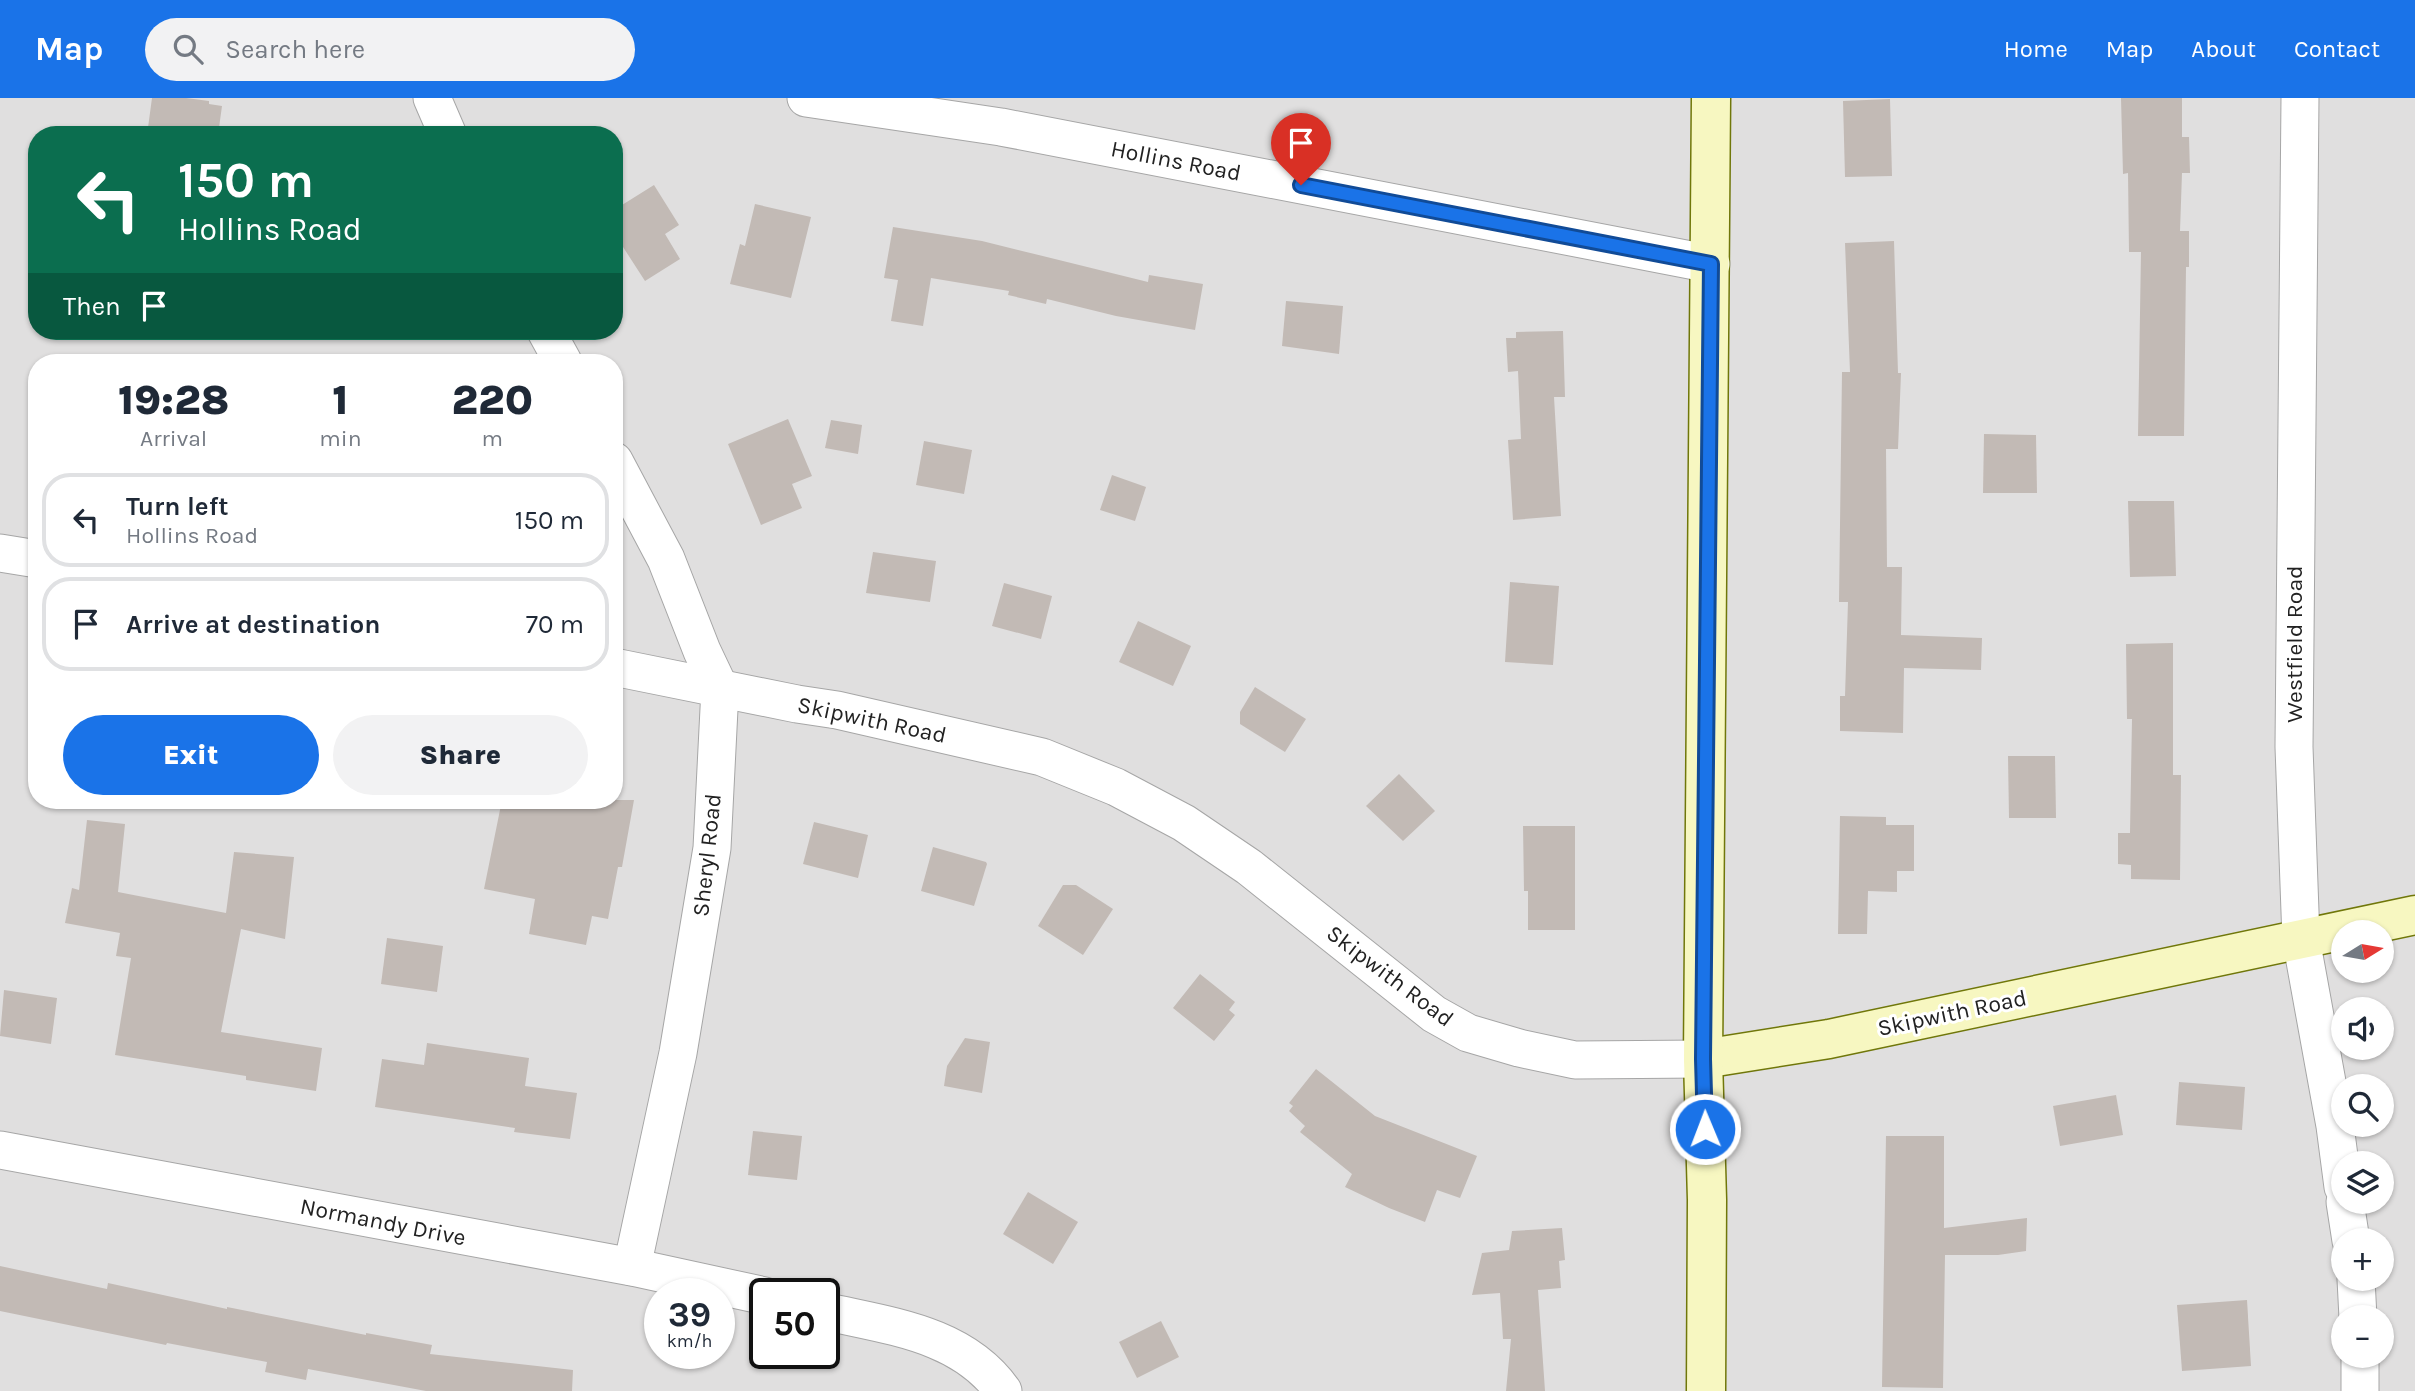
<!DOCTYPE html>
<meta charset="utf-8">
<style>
:root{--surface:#fff;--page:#f2f2f3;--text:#1f2937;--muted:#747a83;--line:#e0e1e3;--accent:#1a73e8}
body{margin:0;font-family:Karla,sans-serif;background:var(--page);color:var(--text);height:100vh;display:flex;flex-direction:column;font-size:26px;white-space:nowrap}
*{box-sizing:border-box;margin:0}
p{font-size:23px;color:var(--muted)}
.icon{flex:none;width:38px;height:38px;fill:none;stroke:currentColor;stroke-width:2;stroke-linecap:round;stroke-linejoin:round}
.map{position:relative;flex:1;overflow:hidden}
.details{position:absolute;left:28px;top:256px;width:595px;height:455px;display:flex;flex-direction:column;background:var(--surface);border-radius:28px;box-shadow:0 2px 5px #0004}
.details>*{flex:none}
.banner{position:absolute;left:28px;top:28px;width:595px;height:214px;border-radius:28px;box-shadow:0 2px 5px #0004;background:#0b6e4f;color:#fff;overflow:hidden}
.needle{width:46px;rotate:79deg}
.fabs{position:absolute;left:2331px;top:822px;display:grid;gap:14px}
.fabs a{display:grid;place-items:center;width:63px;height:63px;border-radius:50%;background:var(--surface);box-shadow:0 2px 5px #0004;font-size:35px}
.speed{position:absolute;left:644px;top:1180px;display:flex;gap:14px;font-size:35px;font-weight:700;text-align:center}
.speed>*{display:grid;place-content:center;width:91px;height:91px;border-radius:50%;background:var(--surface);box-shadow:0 2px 5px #0004;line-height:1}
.speed small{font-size:18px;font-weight:400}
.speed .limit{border:4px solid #111;border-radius:10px;background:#fff;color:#111}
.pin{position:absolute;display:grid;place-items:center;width:60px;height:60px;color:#fff;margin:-72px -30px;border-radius:50% 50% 50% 0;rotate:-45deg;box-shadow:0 0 7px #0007}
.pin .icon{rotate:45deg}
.me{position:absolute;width:77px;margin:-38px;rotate:359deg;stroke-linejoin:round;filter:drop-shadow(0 0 5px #0008)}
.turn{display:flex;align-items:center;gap:24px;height:147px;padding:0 35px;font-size:32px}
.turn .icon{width:91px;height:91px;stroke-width:2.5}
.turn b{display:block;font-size:49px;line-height:60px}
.then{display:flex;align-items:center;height:66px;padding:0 35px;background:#0003;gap:14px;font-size:26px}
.eta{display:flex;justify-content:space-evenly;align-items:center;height:119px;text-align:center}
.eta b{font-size:42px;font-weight:800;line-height:49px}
.button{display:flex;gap:14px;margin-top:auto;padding:14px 35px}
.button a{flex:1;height:80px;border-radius:42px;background:var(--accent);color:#fff;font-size:28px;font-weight:800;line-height:80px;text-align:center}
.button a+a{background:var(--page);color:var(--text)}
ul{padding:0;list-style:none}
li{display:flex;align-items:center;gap:21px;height:94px;margin:0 14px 10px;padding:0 21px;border:4px solid var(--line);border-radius:28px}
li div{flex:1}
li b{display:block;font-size:26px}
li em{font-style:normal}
header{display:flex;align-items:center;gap:42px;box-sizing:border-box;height:98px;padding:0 35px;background:var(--accent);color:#fff}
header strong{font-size:33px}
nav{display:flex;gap:38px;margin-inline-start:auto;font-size:24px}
.search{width:490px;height:63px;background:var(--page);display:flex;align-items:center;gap:18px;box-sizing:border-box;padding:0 24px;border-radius:38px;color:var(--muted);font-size:26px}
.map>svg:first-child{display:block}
</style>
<header>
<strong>Map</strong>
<div class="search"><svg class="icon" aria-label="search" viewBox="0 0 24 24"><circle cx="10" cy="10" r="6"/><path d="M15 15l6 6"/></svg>Search here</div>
<nav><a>Home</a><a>Map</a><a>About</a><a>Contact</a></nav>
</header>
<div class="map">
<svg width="2415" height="1293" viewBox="0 0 2415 1293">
<rect width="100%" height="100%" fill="#f1eee9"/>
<path fill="#e0dfdf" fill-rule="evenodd" d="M0 0H2415V1293H0ZM37 37H614V233H37ZM37 264H614V702H37ZM2343 835H2382V873H2343ZM2343 912H2382V950H2343ZM2343 989H2382V1027H2343ZM2343 1066H2382V1104H2343ZM2343 1143H2382V1181H2343ZM660 1195H719V1255H660ZM765 1195H824V1255H765ZM2343 1220H2382V1258H2343Z"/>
<g fill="#c2bab5">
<path d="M152 0H186L209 3V6L222 8 218 37H147Z"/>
<path d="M2121 0H2182V39H2189L2190 75H2182L2180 133H2189V169H2186L2184 338H2138L2141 154H2129L2128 75 2123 76Z"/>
<path d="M1890 1 1892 78 1845 79 1843 3Z"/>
<path d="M654 87 679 127 665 136 680 161 645 183 614 135V112Z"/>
<path d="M755 106 811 119 791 200 730 186 740 146 745 148Z"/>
<path d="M893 129 982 143 1148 184 1149 177 1203 186 1195 232 1116 218 1047 201 1046 206 1008 197 1009 193 931 180 923 228 891 223 898 182 884 180Z"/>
<path d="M1894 143 1898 275H1901L1898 351H1886L1887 469H1902L1901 537 1982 540 1981 572 1904 570 1903 635 1840 633V598H1845L1848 504H1839L1842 274H1850L1845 145Z"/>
<path d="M1286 203 1343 208 1339 256 1282 248Z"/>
<path d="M1563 233 1565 299H1554L1561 418 1513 422 1508 342 1521 341 1518 273 1508 274 1506 240H1516V234Z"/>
<path d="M788 321 812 378 792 386 802 410 761 427 728 346Z"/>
<path d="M831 322 862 327 858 356 825 350Z"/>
<path d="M1984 336 2036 337 2037 395H1983Z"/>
<path d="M924 343 972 352 964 396 916 387Z"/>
<path d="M1112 377 1146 389 1135 423 1100 412Z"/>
<path d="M2128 403H2174L2176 478 2130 479Z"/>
<path d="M873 454 936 463 930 504 866 495Z"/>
<path d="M1510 484 1559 488 1553 567 1505 564Z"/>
<path d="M1004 485 1052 498 1041 541 992 528Z"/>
<path d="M1138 523 1191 548 1173 588 1119 564Z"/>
<path d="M2173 545V677H2181L2180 782 2131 781V767L2118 766V735H2130L2132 621H2127L2126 546Z"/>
<path d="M1255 589 1306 621 1285 654 1240 626V614Z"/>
<path d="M2008 658H2055L2056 720H2009Z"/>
<path d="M1399 676 1435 713 1403 743 1366 708Z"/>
<path d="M502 702H634L622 769H618L608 821 592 818 586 847 529 836 535 801 484 791Z"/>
<path d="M1840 718 1886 719V727H1914V773H1897V794L1868 793 1867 836H1838Z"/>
<path d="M87 722 125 726 118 794 226 815 234 754 294 759 285 841 241 831 221 934 322 950 316 993 246 982V978L115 957 131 860 116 858 120 835 65 825 72 790 79 792Z"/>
<path d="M814 724 868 737 858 780 803 766Z"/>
<path d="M1523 728H1575V832H1528V793H1524Z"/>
<path d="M933 749 986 764 987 766 974 808 921 793Z"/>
<path d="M1063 787H1076L1113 811 1083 857 1038 828Z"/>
<path d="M387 840 443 848 437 894 381 886Z"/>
<path d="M1200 876 1235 904 1229 912 1235 917 1214 943 1173 910Z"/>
<path d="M4 892 57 900 51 946 0 938Z"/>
<path d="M965 940 990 944 982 995 944 988 947 968Z"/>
<path d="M427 945 529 960 525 988 577 995 570 1041 514 1034 515 1030 375 1009 382 961 424 967Z"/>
<path d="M1316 971 1375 1018 1477 1058 1460 1100 1437 1092 1425 1124 1389 1110 1345 1089 1352 1076 1300 1034 1305 1028 1289 1013 1293 1008 1289 1005Z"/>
<path d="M2179 984 2245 989 2242 1032 2176 1027Z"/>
<path d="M2116 997 2123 1037 2060 1048 2053 1008Z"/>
<path d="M753 1033 802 1038 797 1082 748 1077Z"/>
<path d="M1886 1038H1944V1130L2027 1120 2026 1153 1998 1157H1945L1943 1290 1882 1289Z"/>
<path d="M1028 1094 1078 1124 1053 1166 1003 1136Z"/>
<path d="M1562 1130 1565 1162 1559 1163 1561 1190 1538 1192 1545 1293H1506L1511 1241H1503L1500 1195 1472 1197 1482 1155 1509 1152 1512 1133Z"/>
<path d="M0 1168 107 1191 108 1185 227 1211V1209L366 1237V1235L432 1247 430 1256 573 1272 572 1293H426L308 1271 306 1282 265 1274 267 1264 167 1245 166 1247 0 1213Z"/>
<path d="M2247 1202 2251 1268 2182 1273 2177 1207Z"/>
<path d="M1161 1223 1179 1259 1137 1280 1119 1244Z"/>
</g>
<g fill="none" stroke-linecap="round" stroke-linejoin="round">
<defs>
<g id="street">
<path d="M432 0 448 37"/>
<path d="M806 0 1001 29 1711 166"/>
<path d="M2300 0 2294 649 2301 841 2335 1028 2343 1089"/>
<path d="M546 233 563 264"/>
<path d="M614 363 666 461 702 553 720 591 712 750 678 955 632 1169"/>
<path d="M0 455 37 461"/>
<path d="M614 569 797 606 837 612 1042 659 1116 689 1184 725 1249 769 1434 916 1468 935 1519 950 1575 962 1703 961"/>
<path d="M0 1052 632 1169 765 1198"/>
<path d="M2345 1104 2351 1143"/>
<path d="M2356 1181 2358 1220"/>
<path d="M824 1213C888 1228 962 1235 1003 1293"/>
<path d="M2360 1258V1293"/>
</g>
<g id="secondary">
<path d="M1703 961 1829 941 2415 817"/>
<path d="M1706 1293 1707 1102 1703 961 1711 0"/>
</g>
</defs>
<use href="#street" stroke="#a6a6a6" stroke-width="39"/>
<use href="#secondary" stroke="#70770a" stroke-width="41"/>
<use href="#street" stroke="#fff" stroke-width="37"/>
<use href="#secondary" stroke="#f7f7c1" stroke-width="38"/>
</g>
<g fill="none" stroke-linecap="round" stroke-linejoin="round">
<defs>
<path id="route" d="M1301 87 1711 166 1703 961 1705 1031"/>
</defs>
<use href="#route" stroke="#114b97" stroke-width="18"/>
<use href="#route" stroke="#1a73e8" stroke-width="12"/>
</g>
<g text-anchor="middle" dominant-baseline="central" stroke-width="6" stroke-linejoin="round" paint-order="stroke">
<g font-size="23" fill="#222" stroke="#fff">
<text transform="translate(1176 63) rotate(11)">Hollins Road</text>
<text transform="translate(2294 546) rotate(-90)">Westfield Road</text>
<text transform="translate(872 622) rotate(12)">Skipwith Road</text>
<text transform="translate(707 757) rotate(-84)">Sheryl Road</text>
<text transform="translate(1390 878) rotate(37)">Skipwith Road</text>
<text transform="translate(1952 915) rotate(-12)">Skipwith Road</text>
<text transform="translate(383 1124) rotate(11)">Normandy Drive</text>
</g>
</g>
</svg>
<div class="fabs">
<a><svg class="needle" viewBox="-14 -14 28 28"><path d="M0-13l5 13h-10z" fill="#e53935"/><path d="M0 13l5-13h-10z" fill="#747a83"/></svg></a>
<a><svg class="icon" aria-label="sound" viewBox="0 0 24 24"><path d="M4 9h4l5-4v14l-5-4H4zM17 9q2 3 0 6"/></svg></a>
<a><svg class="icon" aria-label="search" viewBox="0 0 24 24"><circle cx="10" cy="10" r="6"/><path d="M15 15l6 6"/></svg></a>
<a><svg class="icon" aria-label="layers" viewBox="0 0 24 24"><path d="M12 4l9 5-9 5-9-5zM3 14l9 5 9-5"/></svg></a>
<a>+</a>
<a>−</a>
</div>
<div class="speed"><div>39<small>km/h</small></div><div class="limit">50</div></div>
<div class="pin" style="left:1301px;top:87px;background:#d93025"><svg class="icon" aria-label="arrive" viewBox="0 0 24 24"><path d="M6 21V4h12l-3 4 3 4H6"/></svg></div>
<svg class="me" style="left:1705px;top:1031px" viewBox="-20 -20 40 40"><circle r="17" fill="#1a73e8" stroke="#fff" stroke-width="3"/><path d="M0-11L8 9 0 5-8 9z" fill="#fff"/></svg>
<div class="banner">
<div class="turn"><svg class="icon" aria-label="left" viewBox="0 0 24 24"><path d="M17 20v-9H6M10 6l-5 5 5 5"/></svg><div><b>150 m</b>Hollins Road</div></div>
<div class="then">Then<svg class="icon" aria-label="arrive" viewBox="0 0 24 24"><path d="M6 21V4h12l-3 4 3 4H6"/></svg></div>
</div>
<section class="details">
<div class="eta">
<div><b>19:28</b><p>Arrival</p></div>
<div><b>1</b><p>min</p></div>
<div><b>220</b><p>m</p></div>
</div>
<ul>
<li><svg class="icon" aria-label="left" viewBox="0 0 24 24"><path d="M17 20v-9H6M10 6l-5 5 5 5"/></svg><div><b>Turn left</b><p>Hollins Road</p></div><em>150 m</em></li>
<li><svg class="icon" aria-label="arrive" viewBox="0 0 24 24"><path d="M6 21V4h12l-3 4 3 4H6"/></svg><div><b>Arrive at destination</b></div><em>70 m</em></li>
</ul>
<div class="button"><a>Exit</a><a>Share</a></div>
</section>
</div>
